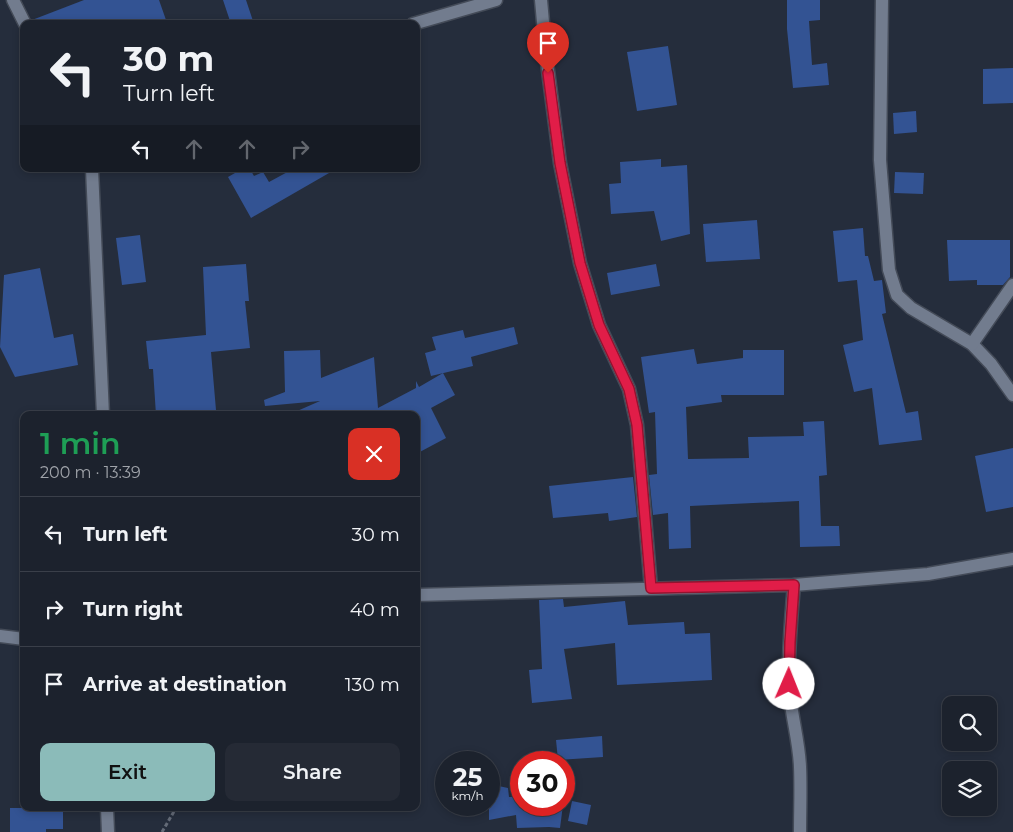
<!DOCTYPE html>
<meta charset="utf-8">
<style>
:root{--surface:#1c222d;--page:#252a35;--text:#f1f3f6;--muted:#a0a4aa;--line:#3a3f49;--accent:#8bbbb9}
body{margin:0;font-family:Montserrat,sans-serif;background:var(--page);color:var(--text);height:100vh;display:flex;flex-direction:column;font-size:19px;white-space:nowrap}
*{box-sizing:border-box;margin:0}
p{font-size:16px;color:var(--muted)}
.icon{flex:none;width:28px;height:28px;fill:none;stroke:currentColor;stroke-width:2;stroke-linecap:round;stroke-linejoin:round}
.map{position:relative;flex:1;overflow:hidden}
.sheet{position:absolute;left:20px;top:411px;width:400px;height:400px;display:flex;flex-direction:column;background:var(--surface);border-radius:10px;box-shadow:0 2px 8px #0003,0 0 0 1px var(--line)}
.sheet>*{flex:none}
.banner{position:absolute;left:20px;top:20px;width:400px;height:152px;border-radius:10px;box-shadow:0 2px 8px #0003,0 0 0 1px var(--line);background:#1c222d;color:var(--text);overflow:hidden}
.buttons{position:absolute;left:942px;top:696px;display:grid;gap:10px}
.buttons a{display:grid;place-items:center;width:55px;height:55px;border-radius:10px;background:var(--surface);box-shadow:0 2px 8px #0003,0 0 0 1px var(--line);font-size:25px}
.speed{position:absolute;left:435px;top:751px;display:flex;gap:10px;font-size:25px;font-weight:700;text-align:center}
.speed>*{display:grid;place-content:center;width:65px;height:65px;border-radius:50%;background:var(--surface);box-shadow:0 2px 8px #0003,0 0 0 1px var(--line);line-height:1}
.speed small{font-size:12px;font-weight:400}
.speed .limit{border:8px solid #d22;background:#fff;color:#111}
.pin{position:absolute;display:grid;place-items:center;width:42px;height:42px;color:#fff;margin:-51px -21px;border-radius:50% 50% 50% 0;rotate:-45deg;box-shadow:0 0 5px #0007}
.pin .icon{rotate:45deg}
.me{position:absolute;width:55px;margin:-28px;rotate:1deg;stroke-linejoin:round;filter:drop-shadow(0 0 4px #0008)}
.turn{display:flex;align-items:center;gap:18px;height:105px;padding:0 20px;font-size:22px}
.turn .icon{width:65px;height:65px;stroke-width:2.5}
.turn b{display:block;font-size:35px;line-height:42px}
.lanes{display:flex;align-items:center;height:48px;padding:0 20px;background:#0003;justify-content:center;gap:25px;direction:ltr}
.lanes .off{opacity:.35}
.round{display:grid;place-items:center;flex:none;width:52px;height:52px;border-radius:10px;background:var(--page)}
.headline{display:flex;align-items:center;justify-content:space-between;height:85px;padding:0 20px}
h1{font-size:30px;font-weight:600;line-height:38px;color:#1e9e55}
.cta{display:flex;gap:10px;margin-top:auto;padding:10px 20px}
.cta a{flex:1;height:58px;border-radius:10px;background:var(--accent);color:#111;font-size:20px;font-weight:600;line-height:58px;text-align:center}
.cta a+a{background:var(--page);color:var(--text)}
ul{padding:0;list-style:none}
li{display:flex;align-items:center;gap:15px;height:75px;padding:0 20px;border-top:1px solid var(--line)}
li div{flex:1}
li b{display:block;font-size:19px}
li em{font-style:normal}
.map>svg:first-child{display:block}
</style>
<div class="map">
<svg width="1013" height="832" viewBox="0 0 1013 832">
<rect width="100%" height="100%" fill="#252d3c"/>
<g fill="#335393">
<path d="M84 0H159L166 20 155 24H33L32 20Z"/>
<path d="M223 0H246L254 24H231Z"/>
<path d="M787 0H820V20L809 21 812 65 827 63 829 85 793 88 787 29Z"/>
<path d="M668 46 677 105 637 111 627 52Z"/>
<path d="M1013 68V103L983 104V69Z"/>
<path d="M916 111 917 132 894 134 893 113Z"/>
<path d="M661 159V167L687 165 690 234 661 241 654 211 611 214 609 184 621 183 620 162Z"/>
<path d="M242 169H250L254 176 263 172 269 182 293 169H336L251 218 228 177Z"/>
<path d="M895 172 924 173 923 194 894 193Z"/>
<path d="M757 220 760 259 706 262 703 224Z"/>
<path d="M863 228 865 256H868L874 281 882 280 886 313 882 314 906 413 918 411 922 440 879 445 872 388 854 392 843 345 863 340 857 280 838 282 833 231Z"/>
<path d="M140 235 146 282 122 285 116 238Z"/>
<path d="M947 240H1010V277L1003 285H977V280L949 281Z"/>
<path d="M246 264 249 301H245L250 348 211 352 216 410 156 415 153 369H149L146 341 206 335 203 267Z"/>
<path d="M656 264 660 286 611 295 607 273Z"/>
<path d="M40 268 54 338 73 334 78 365 15 377 0 347 4 275Z"/>
<path d="M514 327 518 344 471 357 473 366 431 376 425 353 436 350 432 337 463 330 465 338Z"/>
<path d="M694 349 697 364 743 358V350H784V395H721L722 402 686 407 688 459 749 458 748 437 804 436 803 422 824 421 827 475 819 476 821 526H839L840 546 800 547 799 501 690 506 691 548 669 549 668 513 653 515 649 475 657 474 655 412 649 413 641 357Z"/>
<path d="M320 350 321 378 374 357 378 408 416 388V381L419 387 443 373 455 395 431 408 446 438 416 454V415H288L320 401 265 406 264 400 285 392 284 351Z"/>
<path d="M1013 448V507L986 512 975 456Z"/>
<path d="M633 477 637 517 609 521 608 513 553 518 549 486Z"/>
<path d="M563 599 564 607 625 601 628 625 684 622 685 634 710 633 712 680 617 685 615 643 564 649 572 699 532 703 529 670 542 669 539 600Z"/>
<path d="M602 736 603 757 558 760 556 740Z"/>
<path d="M489 784 508 788 509 797H521V805H563L560 828 549 827 517 828 516 815 489 820Z"/>
<path d="M572 801 591 805 587 825 568 821Z"/>
<path d="M10 808H63V829H46V832H10Z"/>
</g>
<g fill="none" stroke-linecap="round" stroke-linejoin="round">
<defs>
<g id="minor">
<path d="M13 0 25 24"/>
<path d="M541 0 546 55 560 163 580 263 599 325 629 389 637 425 651 588"/>
<path d="M882 0 880 160 889 270 897 295 911 308 972 344 991 364 1013 395"/>
<path d="M413 24 496 0"/>
<path d="M92 169 103 415"/>
<path d="M972 344 1013 285"/>
<path d="M794 585C791 618 788 651 789 684 790 712 799 739 800 767 801 789 800 810 800 832"/>
<path d="M416 595 794 585 928 574 1013 559"/>
<path d="M0 636 24 639"/>
<path d="M107 808 108 832"/>
</g>
</defs>
<use href="#minor" stroke="#444b58" stroke-width="15"/>
<path stroke="#646b78" stroke-width="3" stroke-dasharray="4 2.5" stroke-linecap="butt" d="M162 832 176 808"/>
<use href="#minor" stroke="#727c8e" stroke-width="12"/>
</g>
<g fill="none" stroke-linecap="round" stroke-linejoin="round">
<defs>
<path id="route" d="M548 73 560 163 580 263 599 325 629 389 637 425 651 588 794 585 790 642 789 684"/>
</defs>
<use href="#route" stroke="#92132f" stroke-width="12"/>
<use href="#route" stroke="#e11d48" stroke-width="9"/>
</g>
</svg>
<div class="buttons">
<a><svg class="icon" aria-label="search" viewBox="0 0 24 24"><circle cx="10" cy="10" r="6"/><path d="M15 15l6 6"/></svg></a>
<a><svg class="icon" aria-label="layers" viewBox="0 0 24 24"><path d="M12 4l9 5-9 5-9-5zM3 14l9 5 9-5"/></svg></a>
</div>
<div class="speed"><div>25<small>km/h</small></div><div class="limit">30</div></div>
<div class="pin" style="left:548px;top:73px;background:#d93025"><svg class="icon" aria-label="arrive" viewBox="0 0 24 24"><path d="M6 21V4h12l-3 4 3 4H6"/></svg></div>
<svg class="me" style="left:789px;top:684px" viewBox="-20 -20 40 40"><circle r="19" fill="#fff"/><path d="M0-13L10 11 0 6-10 11z" fill="#e11d48"/></svg>
<div class="banner">
<div class="turn"><svg class="icon" aria-label="left" viewBox="0 0 24 24"><path d="M17 20v-9H6M10 6l-5 5 5 5"/></svg><div><b>30 m</b>Turn left</div></div>
<div class="lanes"><svg class="icon" aria-label="left" viewBox="0 0 24 24"><path d="M17 20v-9H6M10 6l-5 5 5 5"/></svg><svg class="icon off" aria-label="ahead" viewBox="0 0 24 24"><path d="M12 20V5M6 11l6-6 6 6"/></svg><svg class="icon off" aria-label="ahead" viewBox="0 0 24 24"><path d="M12 20V5M6 11l6-6 6 6"/></svg><svg class="icon off" aria-label="right" viewBox="0 0 24 24"><path d="M7 20v-9h11M14 6l5 5-5 5"/></svg></div>
</div>
<section class="sheet">
<div class="headline"><div><h1>1 min</h1><p>200 m · 13:39</p></div><a class="round" style="background:#d93025;color:#fff"><svg class="icon" aria-label="close" viewBox="0 0 24 24"><path d="M6 6l12 12M18 6L6 18"/></svg></a></div>
<ul>
<li><svg class="icon" aria-label="left" viewBox="0 0 24 24"><path d="M17 20v-9H6M10 6l-5 5 5 5"/></svg><div><b>Turn left</b></div><em>30 m</em></li>
<li><svg class="icon" aria-label="right" viewBox="0 0 24 24"><path d="M7 20v-9h11M14 6l5 5-5 5"/></svg><div><b>Turn right</b></div><em>40 m</em></li>
<li><svg class="icon" aria-label="arrive" viewBox="0 0 24 24"><path d="M6 21V4h12l-3 4 3 4H6"/></svg><div><b>Arrive at destination</b></div><em>130 m</em></li>
</ul>
<div class="cta"><a>Exit</a><a>Share</a></div>
</section>
</div>
